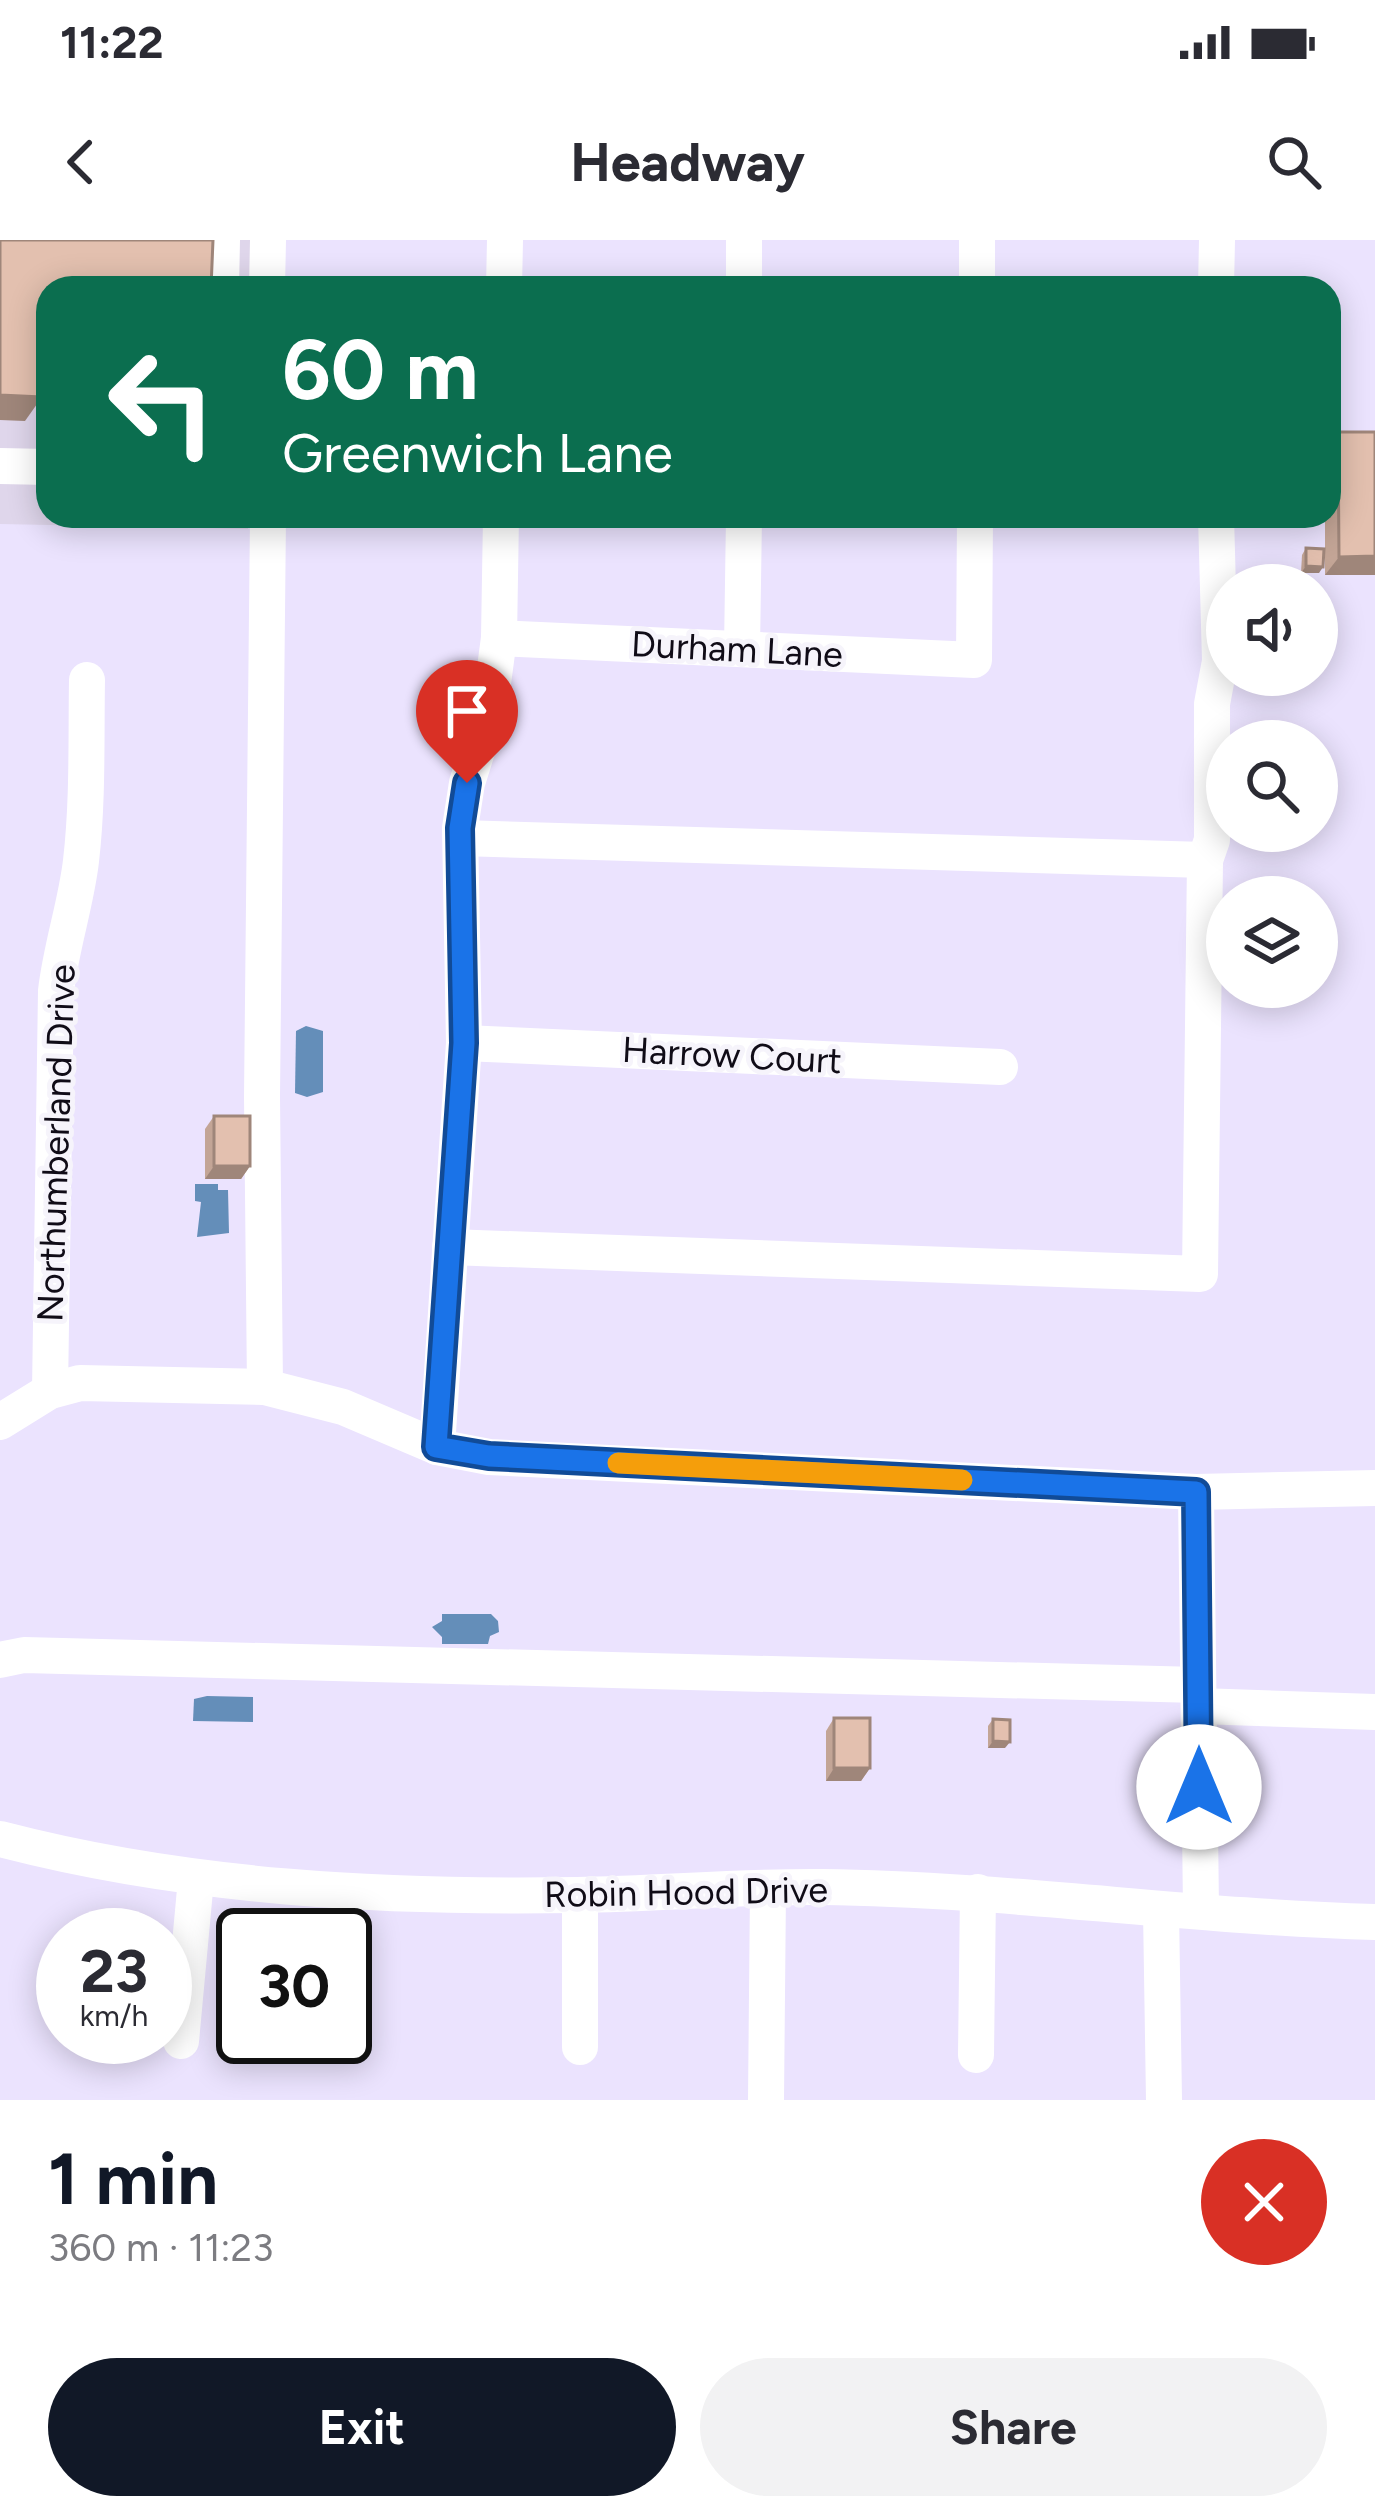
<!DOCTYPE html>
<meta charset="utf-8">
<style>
:root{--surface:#fff;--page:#f2f2f3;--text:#2b2b33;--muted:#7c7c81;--accent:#111827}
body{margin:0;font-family:Figtree,sans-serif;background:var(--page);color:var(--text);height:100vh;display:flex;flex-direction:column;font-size:45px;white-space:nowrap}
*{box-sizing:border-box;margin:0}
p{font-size:39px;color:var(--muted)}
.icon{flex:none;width:66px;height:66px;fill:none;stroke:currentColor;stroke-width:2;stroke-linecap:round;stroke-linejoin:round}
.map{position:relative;height:1860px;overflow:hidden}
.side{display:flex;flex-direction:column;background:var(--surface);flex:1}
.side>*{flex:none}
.top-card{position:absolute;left:36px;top:36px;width:1305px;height:252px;border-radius:36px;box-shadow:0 6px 30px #0003;background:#0b6e4f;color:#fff;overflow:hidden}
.controls{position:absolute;left:1206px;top:324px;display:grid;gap:24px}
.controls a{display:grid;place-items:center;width:132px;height:132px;border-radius:50%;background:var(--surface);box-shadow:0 6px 30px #0003;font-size:60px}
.speed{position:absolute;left:36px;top:1668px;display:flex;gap:24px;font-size:60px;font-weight:700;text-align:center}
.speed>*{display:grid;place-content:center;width:156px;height:156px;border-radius:50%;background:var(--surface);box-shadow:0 6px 30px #0003;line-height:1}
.speed small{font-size:30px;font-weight:400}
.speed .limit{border:6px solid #111;border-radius:18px;background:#fff;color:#111}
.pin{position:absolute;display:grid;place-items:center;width:102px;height:102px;color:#fff;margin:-123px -51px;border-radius:50% 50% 50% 0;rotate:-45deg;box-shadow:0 0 12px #0007}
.pin .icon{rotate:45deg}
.me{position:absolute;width:132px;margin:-66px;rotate:0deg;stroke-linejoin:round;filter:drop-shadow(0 0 9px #0008)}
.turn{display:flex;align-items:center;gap:42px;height:252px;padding:0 48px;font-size:54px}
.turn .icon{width:156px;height:156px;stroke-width:2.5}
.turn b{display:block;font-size:84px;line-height:102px}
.round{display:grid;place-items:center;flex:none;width:126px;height:126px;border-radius:63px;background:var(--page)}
.overview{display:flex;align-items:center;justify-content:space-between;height:204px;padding:0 48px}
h1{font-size:72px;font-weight:700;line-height:90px;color:var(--accent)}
.cta{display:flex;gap:24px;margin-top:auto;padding:24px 48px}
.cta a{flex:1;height:138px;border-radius:72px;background:var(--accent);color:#fff;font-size:48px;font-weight:700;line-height:138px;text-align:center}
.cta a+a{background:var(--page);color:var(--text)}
.status{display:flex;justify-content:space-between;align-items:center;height:84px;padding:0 60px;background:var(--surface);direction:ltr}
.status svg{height:33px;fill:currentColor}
header{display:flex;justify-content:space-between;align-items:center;height:156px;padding:0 48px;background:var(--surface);font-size:54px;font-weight:700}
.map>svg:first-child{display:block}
</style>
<div class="status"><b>11:22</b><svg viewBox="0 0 49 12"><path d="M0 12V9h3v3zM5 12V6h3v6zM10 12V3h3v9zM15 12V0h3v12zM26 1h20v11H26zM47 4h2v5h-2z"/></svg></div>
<header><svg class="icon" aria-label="back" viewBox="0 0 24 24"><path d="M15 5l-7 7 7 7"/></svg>Headway<svg class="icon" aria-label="search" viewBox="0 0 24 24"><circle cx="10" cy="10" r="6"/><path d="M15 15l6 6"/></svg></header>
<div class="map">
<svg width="1375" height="1860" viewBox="0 0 1375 1860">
<rect width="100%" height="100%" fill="#ebe3fe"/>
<path fill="#dfd6eb" d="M0 0H250V48H48V276H248V289L0 284Z"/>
<g fill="#648eb9">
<path d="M306 786 323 791V852L307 857 295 853 296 791Z"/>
<path d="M195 944H218V950H228L229 993 197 997 201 962 195 961Z"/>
<path d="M442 1374H491L498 1381 499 1392 490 1396 488 1404H442V1397L432 1387 442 1381Z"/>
<path d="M207 1456 253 1457V1482L193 1481 194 1459Z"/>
</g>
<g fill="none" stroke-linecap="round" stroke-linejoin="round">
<g stroke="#fff" stroke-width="36">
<path d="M221 48 222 0"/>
<path d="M267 48 268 0"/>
<path d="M504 48 505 0"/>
<path d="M744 48V0"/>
<path d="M977 48V0"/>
<path d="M1216 48 1217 0"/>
<path d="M0 226 48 227"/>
<path d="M499 398 974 420 975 276"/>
<path d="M742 409 744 276"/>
<path d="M1205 620 1212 600V464L1220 421 1216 276"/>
<path d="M464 803 1000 827"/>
<path d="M450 1007 1200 1034 1205 620 461 598"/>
<path d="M265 1147 262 857 268 276"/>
<path d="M50 1151 56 751C61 707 76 664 81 621 88 561 86 500 87 440"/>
<path d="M0 1182 50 1151 80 1143 265 1147 343 1167 437 1207 489 1217 1196 1252 1375 1248"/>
<path d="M437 1207 464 803 460 588 467 543 489 473 499 398 501 276"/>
<path d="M1196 1252 1201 1670"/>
<path d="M0 1420 24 1415C416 1422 807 1438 1198 1445"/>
<path d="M1199 1466 1375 1472"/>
<path d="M0 1599C188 1648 383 1658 577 1655 659 1654 741 1646 822 1647 1007 1649 1190 1677 1375 1682"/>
<path d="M1161 1670 1164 1860"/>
<path d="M181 1801 196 1639"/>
<path d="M580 1807V1655"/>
<path d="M976 1815 978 1652"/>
<path d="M766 1860 768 1649"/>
</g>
</g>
<g fill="#c3a596">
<path d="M1338 192 1375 335H1325V276H1329V205Z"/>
<path d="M1306 308 1319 333H1301L1302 315Z"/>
<path d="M214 876 250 926 241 939H205V889Z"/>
<path d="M834 1478 870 1528 861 1541H826V1491Z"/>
<path d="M993 1479 1005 1508H988V1486Z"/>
</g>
<g fill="#9f867a">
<path d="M44 103 48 104V128H27Z"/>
<path d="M0 155 42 157 25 181 0 180Z"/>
<path d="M1375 316V335H1325L1339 317Z"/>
<path d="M1306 326 1323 327 1319 333H1301Z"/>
<path d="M214 926H250L241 939H205Z"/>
<path d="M993 1501 1010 1502 1005 1508H988Z"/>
<path d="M834 1528H870L861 1541H826Z"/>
</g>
<g fill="#e3c0af" stroke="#9f867a" stroke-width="3">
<path d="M0 0H213L211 48H48V104L44 103 42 157 0 155Z"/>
<path d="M1338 192H1375V316L1339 317Z"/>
<path d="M1306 308 1324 309 1323 327 1306 326Z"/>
<rect x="214" y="876" width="36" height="50"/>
<rect x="834" y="1478" width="36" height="50"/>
<path d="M993 1479 1010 1480V1502L993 1501Z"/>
</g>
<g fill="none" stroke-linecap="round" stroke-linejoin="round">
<defs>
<path id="route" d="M467 543 460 588 464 803 436 1207 489 1216 1196 1252 1199 1547"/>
</defs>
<use href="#route" stroke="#114b97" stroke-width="30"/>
<use href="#route" stroke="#1a73e8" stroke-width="21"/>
<path stroke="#f59e0b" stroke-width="21" d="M618 1223 962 1240"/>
</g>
<g text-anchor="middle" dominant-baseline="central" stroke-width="10" stroke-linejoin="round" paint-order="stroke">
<g font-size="36" fill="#100c17" stroke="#f6f4fb">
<text transform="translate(737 409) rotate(3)">Durham Lane</text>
<text transform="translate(732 815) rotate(3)">Harrow Court</text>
<text transform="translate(56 903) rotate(-88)">Northumberland Drive</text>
<text transform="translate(686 1652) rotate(-1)">Robin Hood Drive</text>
</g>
</g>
</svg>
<div class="controls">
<a><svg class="icon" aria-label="sound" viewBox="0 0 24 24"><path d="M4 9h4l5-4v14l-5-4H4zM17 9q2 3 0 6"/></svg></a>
<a><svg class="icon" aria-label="search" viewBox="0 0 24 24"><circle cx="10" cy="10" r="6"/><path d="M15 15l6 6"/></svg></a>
<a><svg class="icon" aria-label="layers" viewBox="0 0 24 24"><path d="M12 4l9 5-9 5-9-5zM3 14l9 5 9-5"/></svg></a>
</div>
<div class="speed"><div>23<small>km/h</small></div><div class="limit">30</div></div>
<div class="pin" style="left:467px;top:543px;background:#d93025"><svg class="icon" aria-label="arrive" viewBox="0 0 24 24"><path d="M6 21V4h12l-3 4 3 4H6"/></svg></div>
<svg class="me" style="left:1199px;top:1547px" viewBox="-20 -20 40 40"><circle r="19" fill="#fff"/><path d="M0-13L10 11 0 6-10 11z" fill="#1a73e8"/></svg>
<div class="top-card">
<div class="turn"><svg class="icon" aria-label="left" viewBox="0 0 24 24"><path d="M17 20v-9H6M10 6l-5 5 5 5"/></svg><div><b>60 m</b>Greenwich Lane</div></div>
</div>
</div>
<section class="side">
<div class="overview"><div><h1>1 min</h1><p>360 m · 11:23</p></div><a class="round" style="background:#d93025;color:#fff"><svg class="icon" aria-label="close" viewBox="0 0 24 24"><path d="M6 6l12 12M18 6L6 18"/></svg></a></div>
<div class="cta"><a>Exit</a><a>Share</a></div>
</section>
